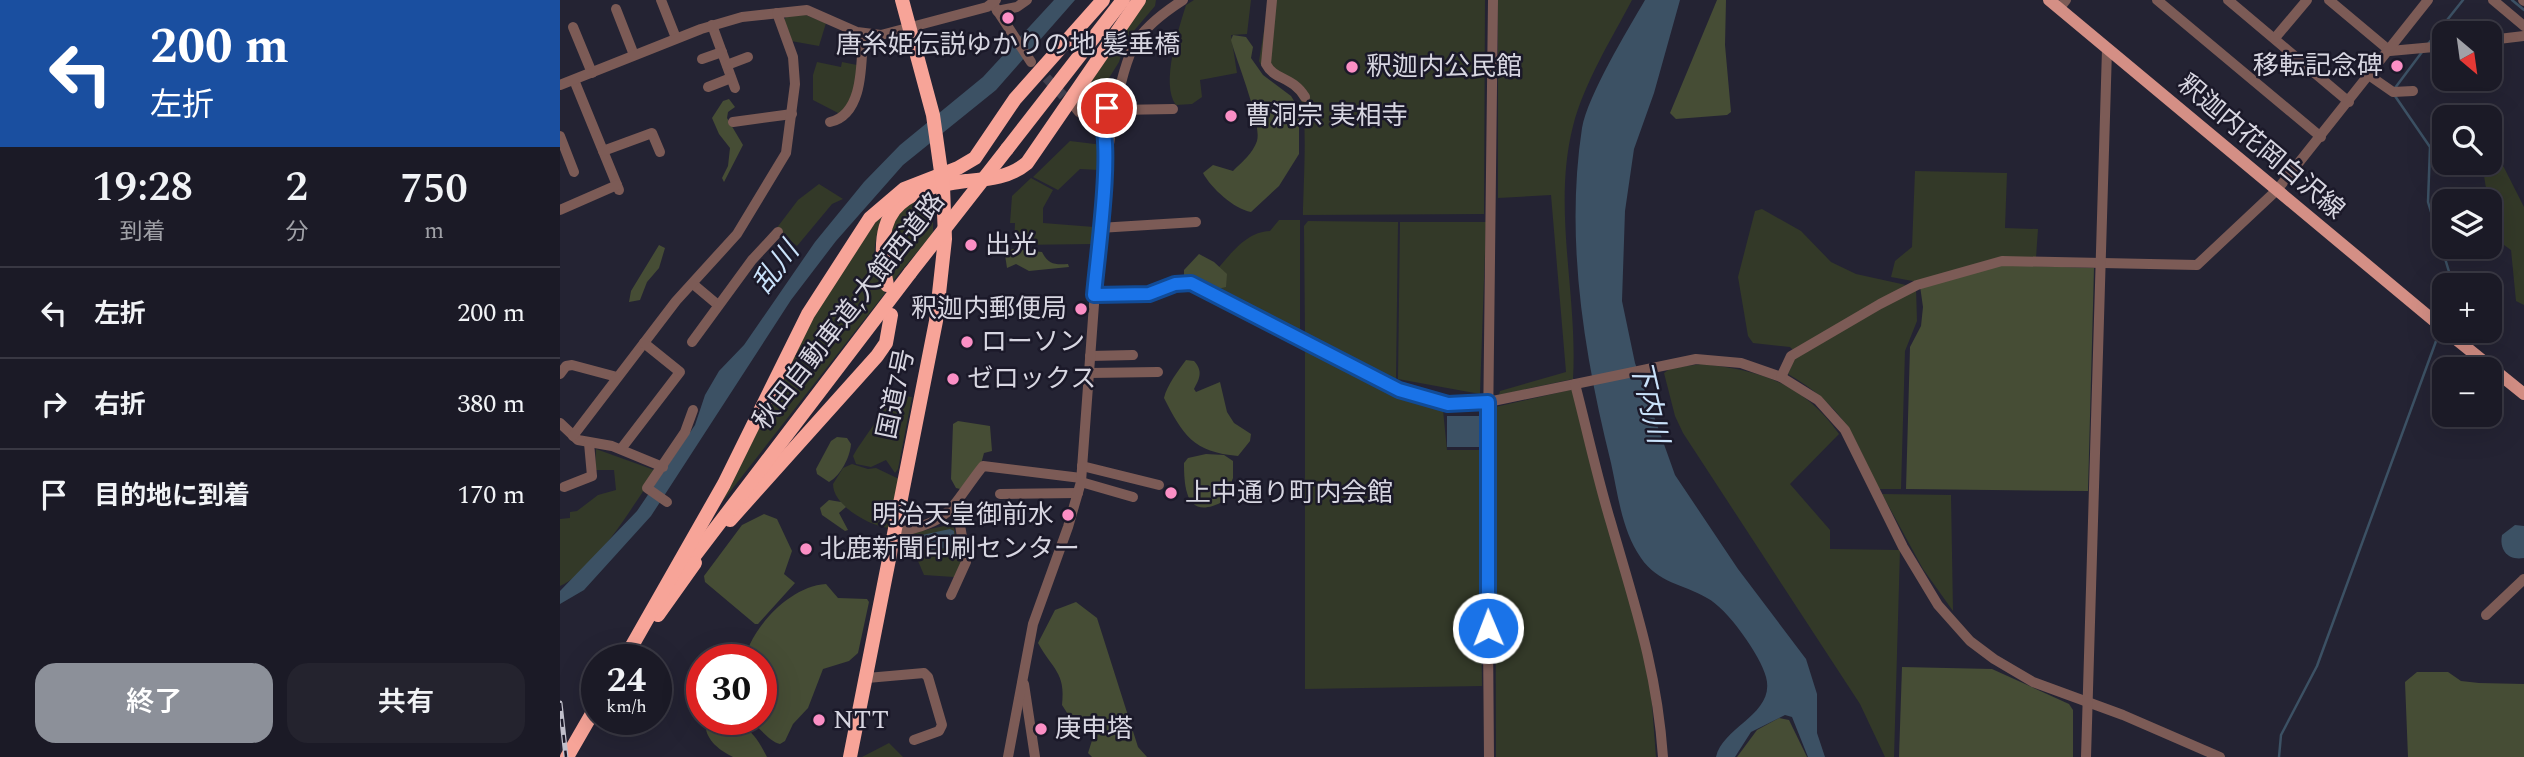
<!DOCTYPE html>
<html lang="ja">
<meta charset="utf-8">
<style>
:root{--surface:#1b1a26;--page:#24232e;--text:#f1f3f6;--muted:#a0a1a7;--line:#393843;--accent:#8c9099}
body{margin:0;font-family:Spectral,"Noto Sans JP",serif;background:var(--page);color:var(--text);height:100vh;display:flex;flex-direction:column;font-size:26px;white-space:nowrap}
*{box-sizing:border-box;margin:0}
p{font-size:23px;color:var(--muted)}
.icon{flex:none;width:38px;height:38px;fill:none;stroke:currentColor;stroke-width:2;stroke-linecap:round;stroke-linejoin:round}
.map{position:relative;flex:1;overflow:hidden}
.panel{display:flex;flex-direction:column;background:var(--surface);width:560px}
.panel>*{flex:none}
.hud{background:#1a4fa0;color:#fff;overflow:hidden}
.needle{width:46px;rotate:151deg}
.buttons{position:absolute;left:1872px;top:21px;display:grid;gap:14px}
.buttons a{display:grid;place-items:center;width:70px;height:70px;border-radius:14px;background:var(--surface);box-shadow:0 7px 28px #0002,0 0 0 2px var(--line);font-size:35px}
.speed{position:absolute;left:21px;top:644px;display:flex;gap:14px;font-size:35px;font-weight:700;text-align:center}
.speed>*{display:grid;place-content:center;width:91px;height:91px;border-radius:50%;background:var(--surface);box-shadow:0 7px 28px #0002,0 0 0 2px var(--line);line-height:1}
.speed small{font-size:18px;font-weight:400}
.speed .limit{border:10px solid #d22;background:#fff;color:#111}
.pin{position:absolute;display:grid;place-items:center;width:60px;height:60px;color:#fff;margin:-30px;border:4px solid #fff;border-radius:50%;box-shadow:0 2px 7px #0007}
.me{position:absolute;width:77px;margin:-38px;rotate:359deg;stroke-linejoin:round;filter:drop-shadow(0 0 5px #0008)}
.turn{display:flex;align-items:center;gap:24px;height:147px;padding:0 35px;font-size:32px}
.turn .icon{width:91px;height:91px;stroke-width:2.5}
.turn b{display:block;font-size:49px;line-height:60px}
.eta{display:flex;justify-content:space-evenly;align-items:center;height:119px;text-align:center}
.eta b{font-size:42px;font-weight:600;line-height:49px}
.cta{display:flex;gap:14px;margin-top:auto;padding:14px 35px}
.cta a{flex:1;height:80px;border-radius:21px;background:var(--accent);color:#fff;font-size:28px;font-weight:600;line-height:80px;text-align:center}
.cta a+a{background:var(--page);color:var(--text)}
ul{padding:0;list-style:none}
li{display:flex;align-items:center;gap:21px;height:91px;padding:0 35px;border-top:2px solid var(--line)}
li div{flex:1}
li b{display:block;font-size:26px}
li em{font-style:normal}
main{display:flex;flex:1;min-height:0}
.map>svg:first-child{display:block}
</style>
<main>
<section class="panel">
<div class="hud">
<div class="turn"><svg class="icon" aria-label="left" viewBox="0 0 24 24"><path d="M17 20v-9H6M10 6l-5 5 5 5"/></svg><div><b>200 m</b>左折</div></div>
</div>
<div class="eta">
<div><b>19:28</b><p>到着</p></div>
<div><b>2</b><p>分</p></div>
<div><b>750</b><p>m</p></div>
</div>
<ul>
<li><svg class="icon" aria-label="left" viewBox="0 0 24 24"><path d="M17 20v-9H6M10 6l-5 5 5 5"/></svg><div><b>左折</b></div><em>200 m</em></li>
<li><svg class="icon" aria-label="right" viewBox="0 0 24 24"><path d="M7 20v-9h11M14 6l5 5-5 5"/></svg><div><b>右折</b></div><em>380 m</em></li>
<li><svg class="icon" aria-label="arrive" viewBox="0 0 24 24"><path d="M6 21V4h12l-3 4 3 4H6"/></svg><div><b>目的地に到着</b></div><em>170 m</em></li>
</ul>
<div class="cta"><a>終了</a><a>共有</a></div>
</section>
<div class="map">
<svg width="1964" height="757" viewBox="0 0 1964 757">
<rect width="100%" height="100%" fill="#242333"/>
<g fill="#333928">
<path d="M586 0H596L595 6 566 40 559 62 544 86 553 87V91L544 99 543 112 522 108 517 103Z"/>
<path d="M634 0H691L687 34 671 35 677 73 640 80 642 97 632 104 616 105C600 84 619 28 626 5Z"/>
<path d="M709 0H925L924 214 743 215C743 196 748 113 741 101 731 81 708 81 699 61Z"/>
<path d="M938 0H1072C1051 40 1025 81 1013 126 992 209 1018 295 1013 379L939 395 940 391 1006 372 991 195 938 198Z"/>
<path d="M243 14 266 23 259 46 231 41 223 21 227 16Z"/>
<path d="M257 62 281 67 282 62 297 65 298 90 280 114 253 100V75Z"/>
<path d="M1908 103 1919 117H1897L1892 108Z"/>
<path d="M1930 140 1964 207V305L1956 301 1951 250 1930 235V201H1928L1922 163H1930Z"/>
<path d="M510 141 543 145 539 170 520 169 498 190 473 177Z"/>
<path d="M1355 171 1447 173 1445 228 1478 229 1476 258 1358 282 1331 277 1335 261 1352 247Z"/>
<path d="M471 178 493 190 483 208V223L534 227 533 244 454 245 455 223H450L452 196Z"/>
<path d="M259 184 283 199 272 204 237 246 216 229 238 200Z"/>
<path d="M360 200 373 210V233L332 282C324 251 324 213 360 200Z"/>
<path d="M1202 209 1241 231 1271 262 1296 274 1346 285 1234 351 1230 347 1193 343 1188 336 1178 277 1195 211Z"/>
<path d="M320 216 322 218C313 240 310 273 325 293L162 502 252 320 273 283Z"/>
<path d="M719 220H740V333L651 288 650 277C668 259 683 232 710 231Z"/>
<path d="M748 221 838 222 836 379 799 365 745 336 744 226Z"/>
<path d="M840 222H926L920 394 838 379Z"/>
<path d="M1356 288 1357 321 1345 351 1341 489H1317C1295 433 1281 405 1228 374L1235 358Z"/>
<path d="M750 349 834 394 883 410 887 450H919L922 686 745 689V352Z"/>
<path d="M1142 364C1201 370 1244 384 1279 434L1230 484 1270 530V549L1340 550 1334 757H1325L1300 704 1123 433 1115 416 1104 373 1111 368Z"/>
<path d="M1014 389 1090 679 1096 757H936L935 407Z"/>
<path d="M338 395 352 397 338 469 335 473 326 460 311 467 296 464 293 456 297 449 332 398Z"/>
<path d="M36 449 97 471C74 503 36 570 0 586V519L10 518V512L17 511 38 495 56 490 54 470H35Z"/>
<path d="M292 464 308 469 316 468 339 479 329 528C310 526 273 506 273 484L283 468Z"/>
<path d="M1322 494 1391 495 1393 611 1363 569Z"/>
<path d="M393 524 403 563 394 577 364 575 355 554 341 547 343 535Z"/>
<path d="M329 743 343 757H302Z"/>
</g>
<g fill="#464d35">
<path d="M1157 0H1166L1165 45 1171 112 1167 115 1116 119 1110 113Z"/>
<path d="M673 35 686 37 693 47 691 58 703 75 731 96 739 109V154L719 186 691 212C674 209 651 188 643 173L653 165 673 171C682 162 693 153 697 141 702 122 677 63 671 40Z"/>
<path d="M169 99 175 107 168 112 167 118 183 145 164 182 162 178 168 166 170 148 159 134 152 118 163 101Z"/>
<path d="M99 245 105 248 99 268 87 282 80 300 69 302 71 291Z"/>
<path d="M452 249 482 252C488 264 494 265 508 264L509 267 469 271 456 264 447 268 445 255Z"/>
<path d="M639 254 654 262 667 274 666 287 657 289 624 276V270Z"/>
<path d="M1443 265 1534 268 1528 491 1346 489 1350 347 1361 326 1363 307 1360 286Z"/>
<path d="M626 360 634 361C643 371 640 378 634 389L636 392 660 382 667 412 674 423 691 434 690 441 678 456C633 452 623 435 604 398 607 385 618 371 626 360Z"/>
<path d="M398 421 430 426 432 451 424 453 421 464 400 489 396 488 391 479 393 424Z"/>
<path d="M277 437 287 438 291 444C290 457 281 475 269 482L257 474 256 469 271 441Z"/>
<path d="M646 454 664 455 673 461V478L664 501C627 521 624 491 624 463L628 458Z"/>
<path d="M269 500 281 502 286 507 279 513 288 530 285 531 262 515 260 508Z"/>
<path d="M204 514 217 519 232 551 224 574 235 583 198 624H195L145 582 144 576 182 525Z"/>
<path d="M266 584 278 598 307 599 309 602 298 653 289 661 263 669 248 708 233 724 225 741 220 744C208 741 199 726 188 719H201V676L207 668 188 651 190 644C203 617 234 586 266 584Z"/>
<path d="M516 602 537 618 578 747 587 757H532L528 753 536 728 528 722H513L502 705C506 672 492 669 478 643L495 610Z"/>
<path d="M1342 667 1432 669 1509 704 1513 710V757H1339Z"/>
<path d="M1857 672H1888L1901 681 1919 683 1964 684V757H1848L1845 682Z"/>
<path d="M1219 718 1229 720 1247 757H1177L1197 730Z"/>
<path d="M147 719C180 719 192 727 207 757 198 757 181 757 173 757 158 750 141 736 147 719Z"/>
</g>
<g fill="#3c5164">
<path d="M494 0H515L436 90 343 165 276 241 231 300 91 516 24 590 0 604V591L77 511 135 425 145 395 159 371 184 345 255 242 304 182 340 145 423 77Z"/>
<path d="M1085 0H1120L1094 93 1074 149 1065 211 1062 301 1075 363 1115 475 1178 569 1246 659 1257 694V733L1265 757H1248L1232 717 1225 715 1191 732 1175 757H1156C1163 726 1216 714 1206 677 1201 656 1167 608 1147 598 1123 584 1098 583 1081 558 1062 531 1058 495 1051 463 1024 354 1005 240 1022 128 1028 95 1067 31 1085 0Z"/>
<path d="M887 416H920L921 447H887Z"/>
<path d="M1955 525 1964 526V558C1948 561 1939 550 1942 535Z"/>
<path d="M390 529 394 531 395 547 368 550 364 547 362 535Z"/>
</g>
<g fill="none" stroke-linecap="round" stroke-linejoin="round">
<g stroke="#3c5164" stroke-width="2.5">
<path d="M1952 0 1964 10"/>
<path d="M1868 44 1903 0"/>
<path d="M1835 88 1862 52"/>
<path d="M1835 96 1870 147 1868 202 1893 285"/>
<path d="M1719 757 1721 735 1757 666 1879 333"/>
</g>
<path stroke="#3f3e4d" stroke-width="10" stroke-dasharray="10 5" stroke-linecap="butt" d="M476 67 513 106"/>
<g stroke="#7c5b56" stroke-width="10">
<path d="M101 0 116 38"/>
<path d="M712 0 706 64C714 80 732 76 745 97"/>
<path d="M1597 0 1761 137"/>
<path d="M1668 0 1789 102"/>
<path d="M1769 0 1830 51 1885 46"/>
<path d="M1933 0 1964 26"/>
<path d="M1963 0 1964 1"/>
<path d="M433 4 471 62"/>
<path d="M56 9 74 55"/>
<path d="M1499 9 1506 0"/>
<path d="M437 11 457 7 467 0"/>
<path d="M152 25 175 88"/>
<path d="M13 27 32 73"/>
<path d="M1715 38 1747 0"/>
<path d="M1930 40 1964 36"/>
<path d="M142 59 162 52"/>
<path d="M167 65 188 57"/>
<path d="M1810 76 1833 92 1853 91"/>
<path d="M14 80 59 190"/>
<path d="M0 85 141 29 182 17 247 10 297 32 321 35 427 7 436 0"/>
<path d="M148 87 171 78"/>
<path d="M514 106 519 112 542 119"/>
<path d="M557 110 613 109"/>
<path d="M173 122 232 114"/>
<path d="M270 122C305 114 301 60 303 33"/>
<path d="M0 136 14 172"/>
<path d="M546 144V132L541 121 547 113 548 102 560 99"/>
<path d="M43 151 92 133 100 152"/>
<path d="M0 210 57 185"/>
<path d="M539 228 636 222"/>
<path d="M133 284 158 305"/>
<path d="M534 295 589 294 615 284 631 283 839 390 888 404 928 402 1136 359 1181 363 1221 377 1258 400 1285 430 1343 547 1378 605 1410 641 1434 659 1473 682 1563 715 1660 757"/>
<path d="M132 342 192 260 218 232"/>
<path d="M530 356 573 355"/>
<path d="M529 373 598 372"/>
<path d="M0 374 6 366 12 365 57 377"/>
<path d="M1221 377 1231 356 1320 304 1357 285 1442 261 1637 265 1717 190 1868 0"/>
<path d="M1015 384C1027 430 1037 477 1051 523 1075 606 1097 670 1103 757"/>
<path d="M0 423 18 440 52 446 103 467"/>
<path d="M13 436 116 301 177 234 226 153 235 84 233 57 217 13"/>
<path d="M61 449 120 372 84 343"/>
<path d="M522 466 599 485"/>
<path d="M521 482 573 497"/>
<path d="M4 487 32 476 29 443"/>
<path d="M440 494 518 493"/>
<path d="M107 502 87 488 125 432 133 410"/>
<path d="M334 533C393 522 389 509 423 466L521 478"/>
<path d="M391 595 406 562 397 506"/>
<path d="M1926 615 1964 579"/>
<path d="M307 678 364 673 368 677 382 725 379 731 354 740"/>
<path d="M464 684 475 757"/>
<path d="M448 757 473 624 508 527 521 482 542 195C546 160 558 73 575 44 585 26 606 11 623 0"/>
<path d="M929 757 927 518 933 0"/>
<path d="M1526 757 1547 49"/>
</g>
<g stroke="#d48f85" stroke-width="12">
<path d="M1489 0 1885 330"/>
<path d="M1886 331 1964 394"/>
</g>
<g stroke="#f7a498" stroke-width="14">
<path d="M447 149 563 0"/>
<path d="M327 285C312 215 335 189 406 181 428 179 449 178 467 163L579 0"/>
<path d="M170 520 317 356 326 343 331 315"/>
<path d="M126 567 350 273"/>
<path d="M98 615 135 563"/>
<path d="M65 658 164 484 248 314 310 218 344 189 398 168 415 158 455 99 543 0"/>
<path d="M7 757 37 705"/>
<path d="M290 757 376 321 385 239 383 186 373 115 342 0"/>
</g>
<defs>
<path id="rail" d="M0 703 6 757"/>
</defs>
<use href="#rail" stroke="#c1c0cc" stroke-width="5"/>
<use href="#rail" stroke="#1b1929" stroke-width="2.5" stroke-dasharray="8" stroke-linecap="butt"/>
<path stroke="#f7a498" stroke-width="14" d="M350 273 447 149"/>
</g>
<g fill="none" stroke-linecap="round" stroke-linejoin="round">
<defs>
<path id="route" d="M547 108 541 121C553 147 537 259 534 295L589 294 615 284 631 283 839 390 888 404 928 402V628"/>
</defs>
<use href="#route" stroke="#114b97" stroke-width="18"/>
<use href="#route" stroke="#1a73e8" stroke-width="12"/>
</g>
<g fill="#fb8fc5" stroke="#1b1929" stroke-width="2.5">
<circle cx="448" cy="18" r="7"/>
<circle cx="1837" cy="66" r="7"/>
<circle cx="792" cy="67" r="7"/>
<circle cx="671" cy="116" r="7"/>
<circle cx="411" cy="245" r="7"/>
<circle cx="521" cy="309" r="7"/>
<circle cx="407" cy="342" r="7"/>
<circle cx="393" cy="379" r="7"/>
<circle cx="611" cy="493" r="7"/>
<circle cx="508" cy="515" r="7"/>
<circle cx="246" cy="549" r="7"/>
<circle cx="259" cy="720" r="7"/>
<circle cx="481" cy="729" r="7"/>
</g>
<g text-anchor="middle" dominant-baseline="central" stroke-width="5" stroke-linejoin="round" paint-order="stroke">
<g font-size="26" fill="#d7d6e1" stroke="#1b1929" text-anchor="start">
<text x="448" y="45" text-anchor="middle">唐糸姫伝説ゆかりの地 髪垂橋</text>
<text x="1823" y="66" text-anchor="end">移転記念碑</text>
<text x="806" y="67">釈迦内公民館</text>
<text x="685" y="116">曹洞宗 実相寺</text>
<text x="425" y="245">出光</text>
<text x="507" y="309" text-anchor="end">釈迦内郵便局</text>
<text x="421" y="342">ローソン</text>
<text x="407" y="379">ゼロックス</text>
<text x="625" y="493">上中通り町内会館</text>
<text x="494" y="515" text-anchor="end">明治天皇御前水</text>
<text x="260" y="549">北鹿新聞印刷センター</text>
<text x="273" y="720">NTT</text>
<text x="495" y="729">庚申塔</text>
</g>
<g font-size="26" fill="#d7d6e1" stroke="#1b1929">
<text transform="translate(1701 147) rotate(40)">釈迦内花岡白沢線</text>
<text transform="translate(289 311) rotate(-52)">秋田自動車道;大館西道路</text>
<text transform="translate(336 394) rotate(-78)">国道7号</text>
</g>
<g font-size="28" font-style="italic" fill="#c9e2fa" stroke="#1b1929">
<text transform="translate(216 268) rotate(-53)">乱川</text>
<text transform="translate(1089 402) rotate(77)">下内川</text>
</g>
</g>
</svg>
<div class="buttons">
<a><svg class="needle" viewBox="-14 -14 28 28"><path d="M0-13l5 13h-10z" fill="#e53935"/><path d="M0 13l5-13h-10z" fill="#a0a1a7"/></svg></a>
<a><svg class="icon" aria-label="search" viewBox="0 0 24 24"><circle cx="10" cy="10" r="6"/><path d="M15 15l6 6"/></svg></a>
<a><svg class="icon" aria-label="layers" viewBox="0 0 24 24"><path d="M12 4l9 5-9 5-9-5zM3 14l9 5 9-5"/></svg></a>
<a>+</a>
<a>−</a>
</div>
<div class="speed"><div>24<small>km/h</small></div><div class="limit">30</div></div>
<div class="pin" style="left:547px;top:108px;background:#d93025"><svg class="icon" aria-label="arrive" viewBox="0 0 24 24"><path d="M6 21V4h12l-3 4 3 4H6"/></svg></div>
<svg class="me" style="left:928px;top:628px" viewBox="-20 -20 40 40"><circle r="17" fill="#1a73e8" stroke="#fff" stroke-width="3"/><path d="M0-11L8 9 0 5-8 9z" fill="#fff"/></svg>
</div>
</main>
